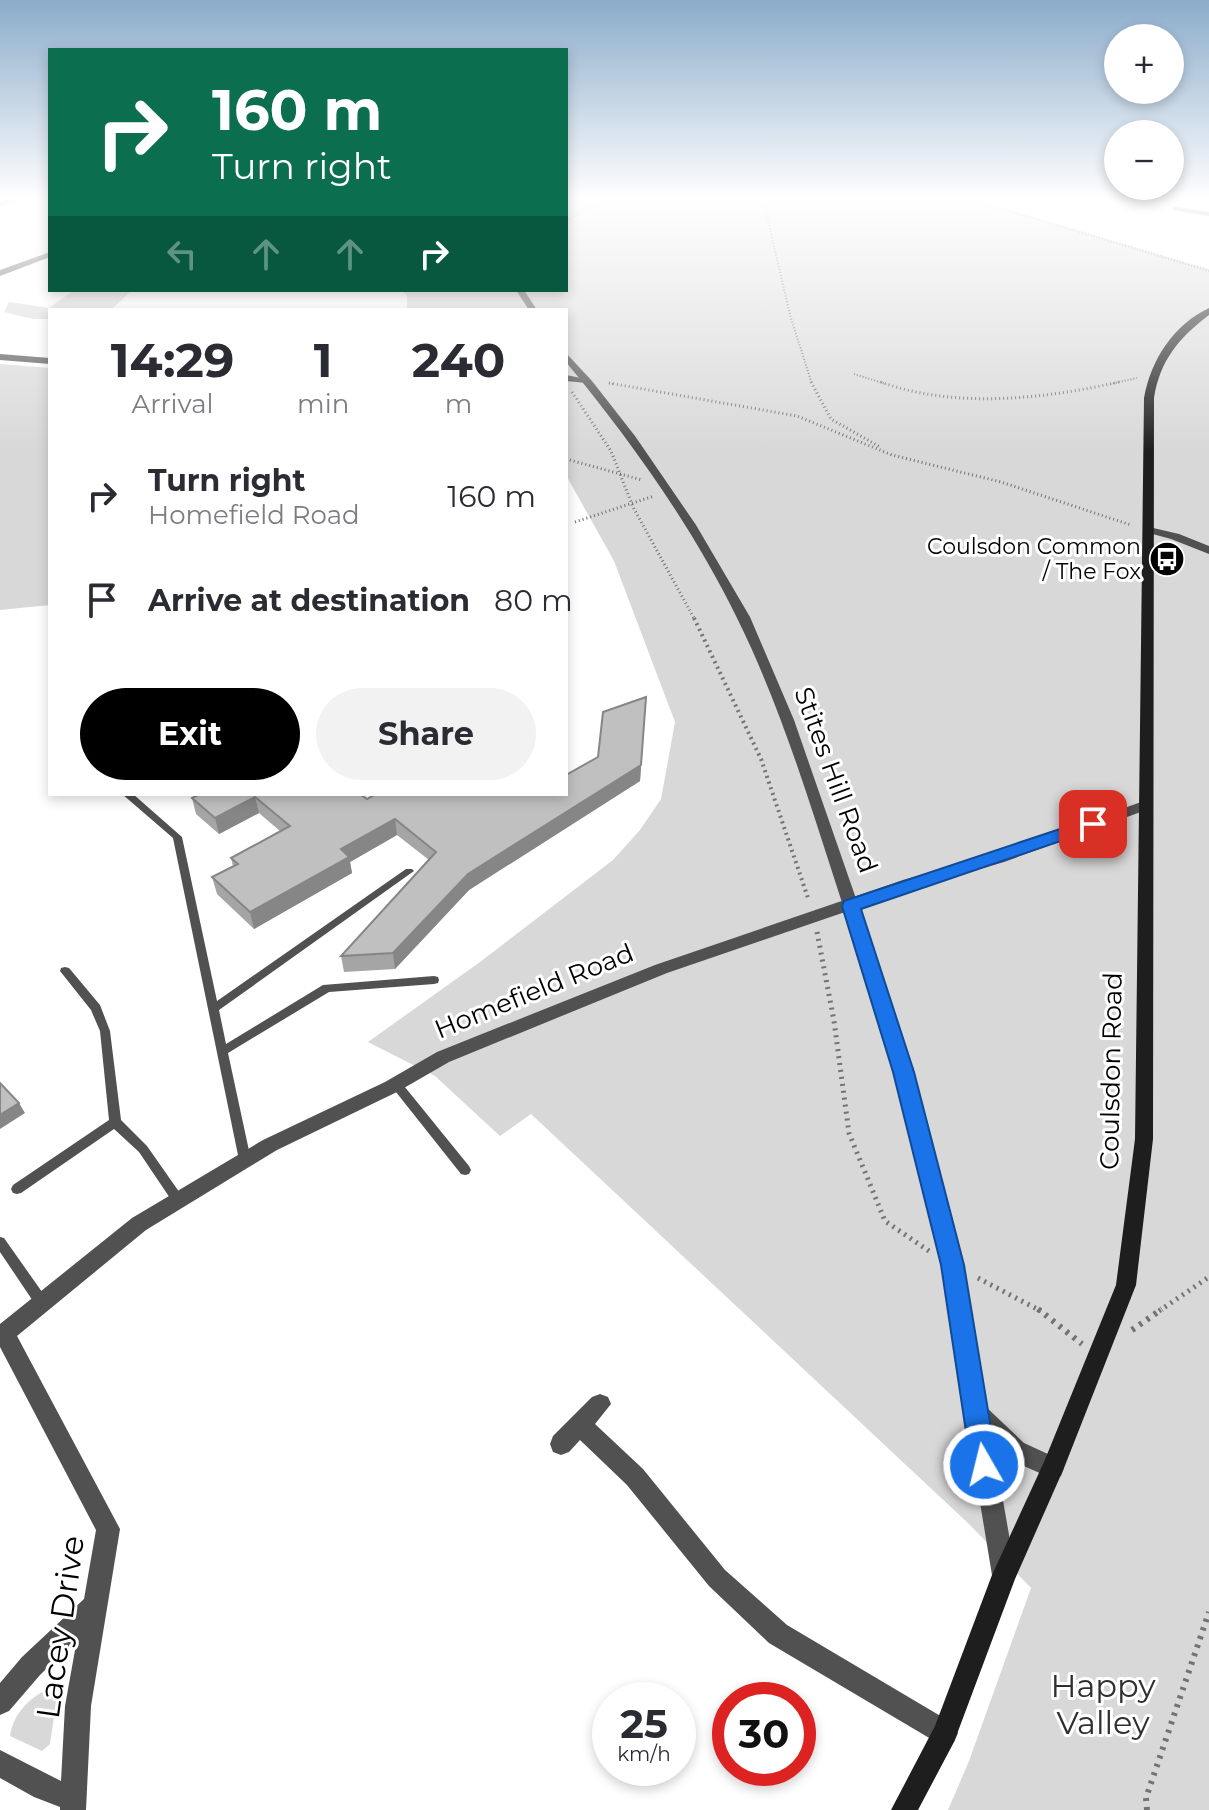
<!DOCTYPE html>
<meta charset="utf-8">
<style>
:root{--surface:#fff;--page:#f2f2f3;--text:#2b2b33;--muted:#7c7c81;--accent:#000}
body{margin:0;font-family:Montserrat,sans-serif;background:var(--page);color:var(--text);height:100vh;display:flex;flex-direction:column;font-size:30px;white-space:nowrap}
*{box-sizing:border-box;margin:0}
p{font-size:26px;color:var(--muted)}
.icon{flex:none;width:44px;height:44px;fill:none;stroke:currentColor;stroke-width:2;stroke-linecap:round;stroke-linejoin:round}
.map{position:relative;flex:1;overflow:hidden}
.sheet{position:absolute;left:48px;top:308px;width:520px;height:488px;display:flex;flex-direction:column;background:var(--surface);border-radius:0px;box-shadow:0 4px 12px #0003}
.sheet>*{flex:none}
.banner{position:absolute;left:48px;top:48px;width:520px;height:244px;border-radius:0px;box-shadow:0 4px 12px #0003;background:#0b6e4f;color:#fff;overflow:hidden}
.fabs{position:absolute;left:1104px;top:24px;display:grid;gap:16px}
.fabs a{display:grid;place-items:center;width:80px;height:80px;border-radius:50%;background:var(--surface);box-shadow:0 4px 12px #0003;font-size:40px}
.speed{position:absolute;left:592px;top:1682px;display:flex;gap:16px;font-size:40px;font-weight:700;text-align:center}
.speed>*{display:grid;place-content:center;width:104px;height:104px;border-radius:50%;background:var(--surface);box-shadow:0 4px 12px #0003;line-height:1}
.speed small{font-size:20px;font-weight:400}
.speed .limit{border:12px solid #d22;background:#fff;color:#111}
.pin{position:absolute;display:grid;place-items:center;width:68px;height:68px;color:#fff;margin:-34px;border-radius:16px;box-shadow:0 4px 12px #0006}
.me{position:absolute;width:88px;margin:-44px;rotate:352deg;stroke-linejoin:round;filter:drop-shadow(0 0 6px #0008)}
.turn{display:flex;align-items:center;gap:28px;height:168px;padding:0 32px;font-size:36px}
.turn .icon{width:104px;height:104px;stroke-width:2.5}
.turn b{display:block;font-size:56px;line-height:68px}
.lanes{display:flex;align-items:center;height:76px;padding:0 32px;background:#0003;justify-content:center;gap:40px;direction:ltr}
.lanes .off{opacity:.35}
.eta{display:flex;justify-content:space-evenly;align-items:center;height:136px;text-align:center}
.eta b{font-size:48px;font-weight:700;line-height:56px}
.cta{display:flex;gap:16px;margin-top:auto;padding:16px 32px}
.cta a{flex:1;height:92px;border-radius:48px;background:var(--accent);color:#fff;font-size:32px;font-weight:700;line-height:92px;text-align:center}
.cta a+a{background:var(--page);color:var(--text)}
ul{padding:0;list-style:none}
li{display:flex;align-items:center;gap:24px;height:104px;padding:0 32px}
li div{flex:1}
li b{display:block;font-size:30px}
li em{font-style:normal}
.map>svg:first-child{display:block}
</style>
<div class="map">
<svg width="1209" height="1810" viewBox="0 0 1209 1810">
<rect width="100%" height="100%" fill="#fff"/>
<g fill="#d8d8d8">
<path d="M566 199H973L1209 269V1810H948L969 1761 1031 1588 969 1524 531 1114 500 1136 435 1076 368 1042 480 962 613 860 640 830 661 799 675 722 614 561 566 475V310H407V295L400 290H566Z"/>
<path d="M74 290H170L168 292H130L111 310H50V319H33L4 312 9 302 49 308Z"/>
<path d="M0 364 50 368V605L0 610Z"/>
<path d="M52 1687 57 1696 50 1744 42 1751 10 1736C13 1713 31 1696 52 1687Z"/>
</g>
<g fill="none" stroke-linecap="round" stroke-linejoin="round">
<g stroke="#737373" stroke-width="2" stroke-dasharray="1 2" stroke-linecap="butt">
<path d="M763 199 790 315 812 384"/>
<path d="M970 199 1209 271"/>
<path d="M566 221 589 206 616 199"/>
<path d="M854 374 886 384"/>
<path d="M609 383 613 384"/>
<path d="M1110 384 1137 378"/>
</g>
<g stroke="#737373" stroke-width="3" stroke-dasharray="1 3" stroke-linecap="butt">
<path d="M811 382 831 419 880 447"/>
<path d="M881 382C954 409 1044 399 1119 382"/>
<path d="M609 383 797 416 892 455 1001 482 1131 525"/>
<path d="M572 392 611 451 633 507 695 620"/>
<path d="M566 459 642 480"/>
<path d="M575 522 654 496"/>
</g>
<path stroke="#737373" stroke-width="4" stroke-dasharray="2 4" stroke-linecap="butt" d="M694 618 761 759 809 901"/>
<g stroke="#737373" stroke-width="5" stroke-dasharray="2 5" stroke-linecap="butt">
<path d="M817 932 834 1021 849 1133 885 1221 929 1251"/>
<path d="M978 1278 1041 1311"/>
<path d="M1159 1311 1209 1277"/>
</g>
<g stroke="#737373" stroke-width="6" stroke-dasharray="3 6" stroke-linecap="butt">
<path d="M1038 1309 1082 1344"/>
<path d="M1132 1330 1162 1309"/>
<path d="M1147 1810 1146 1798 1209 1612"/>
</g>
<g fill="#515151" fill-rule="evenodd">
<path d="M122 794H133L182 837 217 1001 406 869H412L414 871 219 1010 226 1044 323 985 434 976 438 977 439 980 438 983 434 984 329 992 228 1053 251 1160 249 1163 245 1165 241 1163 239 1160 173 838Z"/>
<path d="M65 967 69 968 100 1005 110 1031 121 1120 147 1146 182 1196 184 1200 182 1204 178 1205 174 1204 139 1152 114 1129 21 1193 17 1194 13 1193 11 1189 13 1185 109 1120 100 1031 91 1010 60 971 61 968Z"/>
<path d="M396 1080 400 1081 469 1166 471 1170 469 1174 465 1175 461 1174 392 1087 390 1084 392 1081Z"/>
<path d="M0 1237 4 1238 47 1299 48 1303 47 1307 42 1309 37 1307 0 1252Z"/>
</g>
<g fill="#515151" fill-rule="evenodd">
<path d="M12 199H27L0 206V202Z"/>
<path d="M1173 206 1209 212V216L1173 210Z"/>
<path d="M50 252V257L0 276V270Z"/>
<path d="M0 354 50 358V364L0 360Z"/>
<path d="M566 375 591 380 586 383 566 381Z"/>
<path d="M1149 527 1179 534 1209 546V554L1171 539 1145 532 1143 530Z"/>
<path d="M1144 801 1149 803 1151 806 1149 809 1004 862 915 888 667 973 449 1062 397 1092 277 1150 146 1230 17 1336 120 1529 91 1706 86 1810H60V1807L34 1797 0 1778V1750L61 1781 65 1706 77 1639 40 1675 9 1711 0 1715V1683L22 1657 84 1599 96 1530 0 1347V1324L132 1218 263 1140 385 1082 437 1052 655 965 903 880 994 854Z"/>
<path d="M600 1394 608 1397 611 1404 595 1424 643 1469 725 1570 787 1625 954 1724 958 1733 954 1742 945 1746 936 1742 769 1643 709 1586 627 1485 580 1440 569 1452 561 1455 553 1452 550 1444 553 1436 592 1397Z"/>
<path d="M976 1401 984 1405 1024 1443 1061 1460 1064 1468 1061 1476 1053 1479 1008 1459 993 1443 1016 1575 1012 1583 1004 1587 996 1583 992 1575 965 1412 968 1405Z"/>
</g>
<g fill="#515151" fill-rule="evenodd">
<path d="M516 290H524L537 310H529Z"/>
<path d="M566 353 592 381 635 436 696 525 750 617 794 720 860 910 922 1110 966 1280 987 1412 984 1419 976 1423 968 1419 965 1412C959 1368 954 1324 946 1280 920 1146 878 1014 836 884 807 794 779 703 737 618 692 526 631 441 566 362Z"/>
</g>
<path fill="#1e1e1e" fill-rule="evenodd" d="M1209 308V315C1179 338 1160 360 1154 398L1153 1139 1136 1285 1064 1468 1015 1579 954 1742 918 1810H891L935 1726 992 1575 1044 1462 1116 1285 1135 1139 1144 398C1151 360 1173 325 1209 308Z"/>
</g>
<path fill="#a5a5a5" d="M646 697 640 781 469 890 395 969 344 972 341 956 429 860 397 835 350 862 352 873 254 929 217 894 212 877 233 866 231 858 280 831 259 813 219 834 196 814 192 798 200 794 367 799 566 794 598 757Z"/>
<g fill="#868686">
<path d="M646 697 640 781 469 890 395 969 393 953 468 874 641 765Z"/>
<path d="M255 797 259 813 219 834 215 818Z"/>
<path d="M395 819 397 835 350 862 352 873 254 929 250 912 341 849Z"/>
<path d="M19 1103 25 1113 0 1129V1115Z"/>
</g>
<g fill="#c0c0c0" stroke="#868686" stroke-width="2">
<path d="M646 697 641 765 468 874 393 953 341 956 436 852 395 819 341 849 349 857 250 912 212 877 238 864 231 858 290 826 255 797 215 818 192 798 200 794H360L367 799 376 794H566V775L598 757 603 712Z"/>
<path d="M0 1083 19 1103 0 1115Z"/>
</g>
<linearGradient id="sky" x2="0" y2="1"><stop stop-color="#8baccb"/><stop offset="0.44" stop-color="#fff"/><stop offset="1" stop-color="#fff" stop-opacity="0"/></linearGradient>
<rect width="1209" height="452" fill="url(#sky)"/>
<path fill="#1a73e8" stroke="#114b97" stroke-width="2" d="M1093 818 1102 824 1099 828 861 909 914 1072 964 1265 997 1465 993 1474 984 1478 975 1474 971 1465 941 1265 893 1072 842 906 844 901Z"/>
<defs>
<symbol id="bus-disc" viewBox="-11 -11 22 22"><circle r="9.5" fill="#000" stroke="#fff"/><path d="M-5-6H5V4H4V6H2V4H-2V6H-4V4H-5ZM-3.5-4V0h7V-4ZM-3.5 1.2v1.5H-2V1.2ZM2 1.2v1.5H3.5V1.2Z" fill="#fff"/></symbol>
</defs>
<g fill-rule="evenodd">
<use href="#bus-disc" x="1147" y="539" width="40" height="40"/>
</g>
<g text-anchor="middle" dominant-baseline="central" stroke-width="6" stroke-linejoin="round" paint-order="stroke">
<g font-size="22" fill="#000" stroke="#fff" text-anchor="end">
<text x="1141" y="546">Coulsdon Common<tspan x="1141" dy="25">/ The Fox</tspan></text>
</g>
<g font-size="26" fill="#000" stroke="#fff">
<text transform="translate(836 780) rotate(70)">Stites Hill Road</text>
<text transform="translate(534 991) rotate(-22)">Homefield Road</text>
<text transform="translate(1111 1071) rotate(-89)">Coulsdon Road</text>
</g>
<g font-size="32" fill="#000" stroke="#fff">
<text transform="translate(60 1627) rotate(-82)">Lacey Drive</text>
</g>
<g font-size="32" fill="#2f2f2f" stroke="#fff">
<text x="1103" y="1685">Happy<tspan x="1103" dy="37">Valley</tspan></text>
</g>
</g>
</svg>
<div class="fabs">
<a>+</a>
<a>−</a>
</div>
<div class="speed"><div>25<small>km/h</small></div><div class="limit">30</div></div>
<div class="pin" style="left:1093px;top:824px;background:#d93025"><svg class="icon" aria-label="arrive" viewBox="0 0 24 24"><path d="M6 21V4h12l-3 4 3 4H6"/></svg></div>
<svg class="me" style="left:984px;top:1465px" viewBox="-20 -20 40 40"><circle r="17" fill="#1a73e8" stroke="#fff" stroke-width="3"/><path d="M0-11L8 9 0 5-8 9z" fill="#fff"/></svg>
<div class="banner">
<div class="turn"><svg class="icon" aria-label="right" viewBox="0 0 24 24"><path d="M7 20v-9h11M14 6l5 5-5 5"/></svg><div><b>160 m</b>Turn right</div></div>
<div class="lanes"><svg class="icon off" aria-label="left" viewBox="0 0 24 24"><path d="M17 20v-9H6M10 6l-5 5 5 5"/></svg><svg class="icon off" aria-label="ahead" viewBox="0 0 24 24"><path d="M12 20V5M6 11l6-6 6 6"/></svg><svg class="icon off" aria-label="ahead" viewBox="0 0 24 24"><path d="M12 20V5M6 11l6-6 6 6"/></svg><svg class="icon" aria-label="right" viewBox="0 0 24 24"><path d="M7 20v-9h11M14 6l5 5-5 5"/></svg></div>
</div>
<section class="sheet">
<div class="eta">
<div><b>14:29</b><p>Arrival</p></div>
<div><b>1</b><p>min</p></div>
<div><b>240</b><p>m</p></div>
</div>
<ul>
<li><svg class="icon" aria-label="right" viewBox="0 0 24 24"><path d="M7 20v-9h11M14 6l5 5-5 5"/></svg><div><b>Turn right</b><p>Homefield Road</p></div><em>160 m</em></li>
<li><svg class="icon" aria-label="arrive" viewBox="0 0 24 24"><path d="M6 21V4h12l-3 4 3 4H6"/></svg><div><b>Arrive at destination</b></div><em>80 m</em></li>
</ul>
<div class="cta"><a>Exit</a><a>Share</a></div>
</section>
</div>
